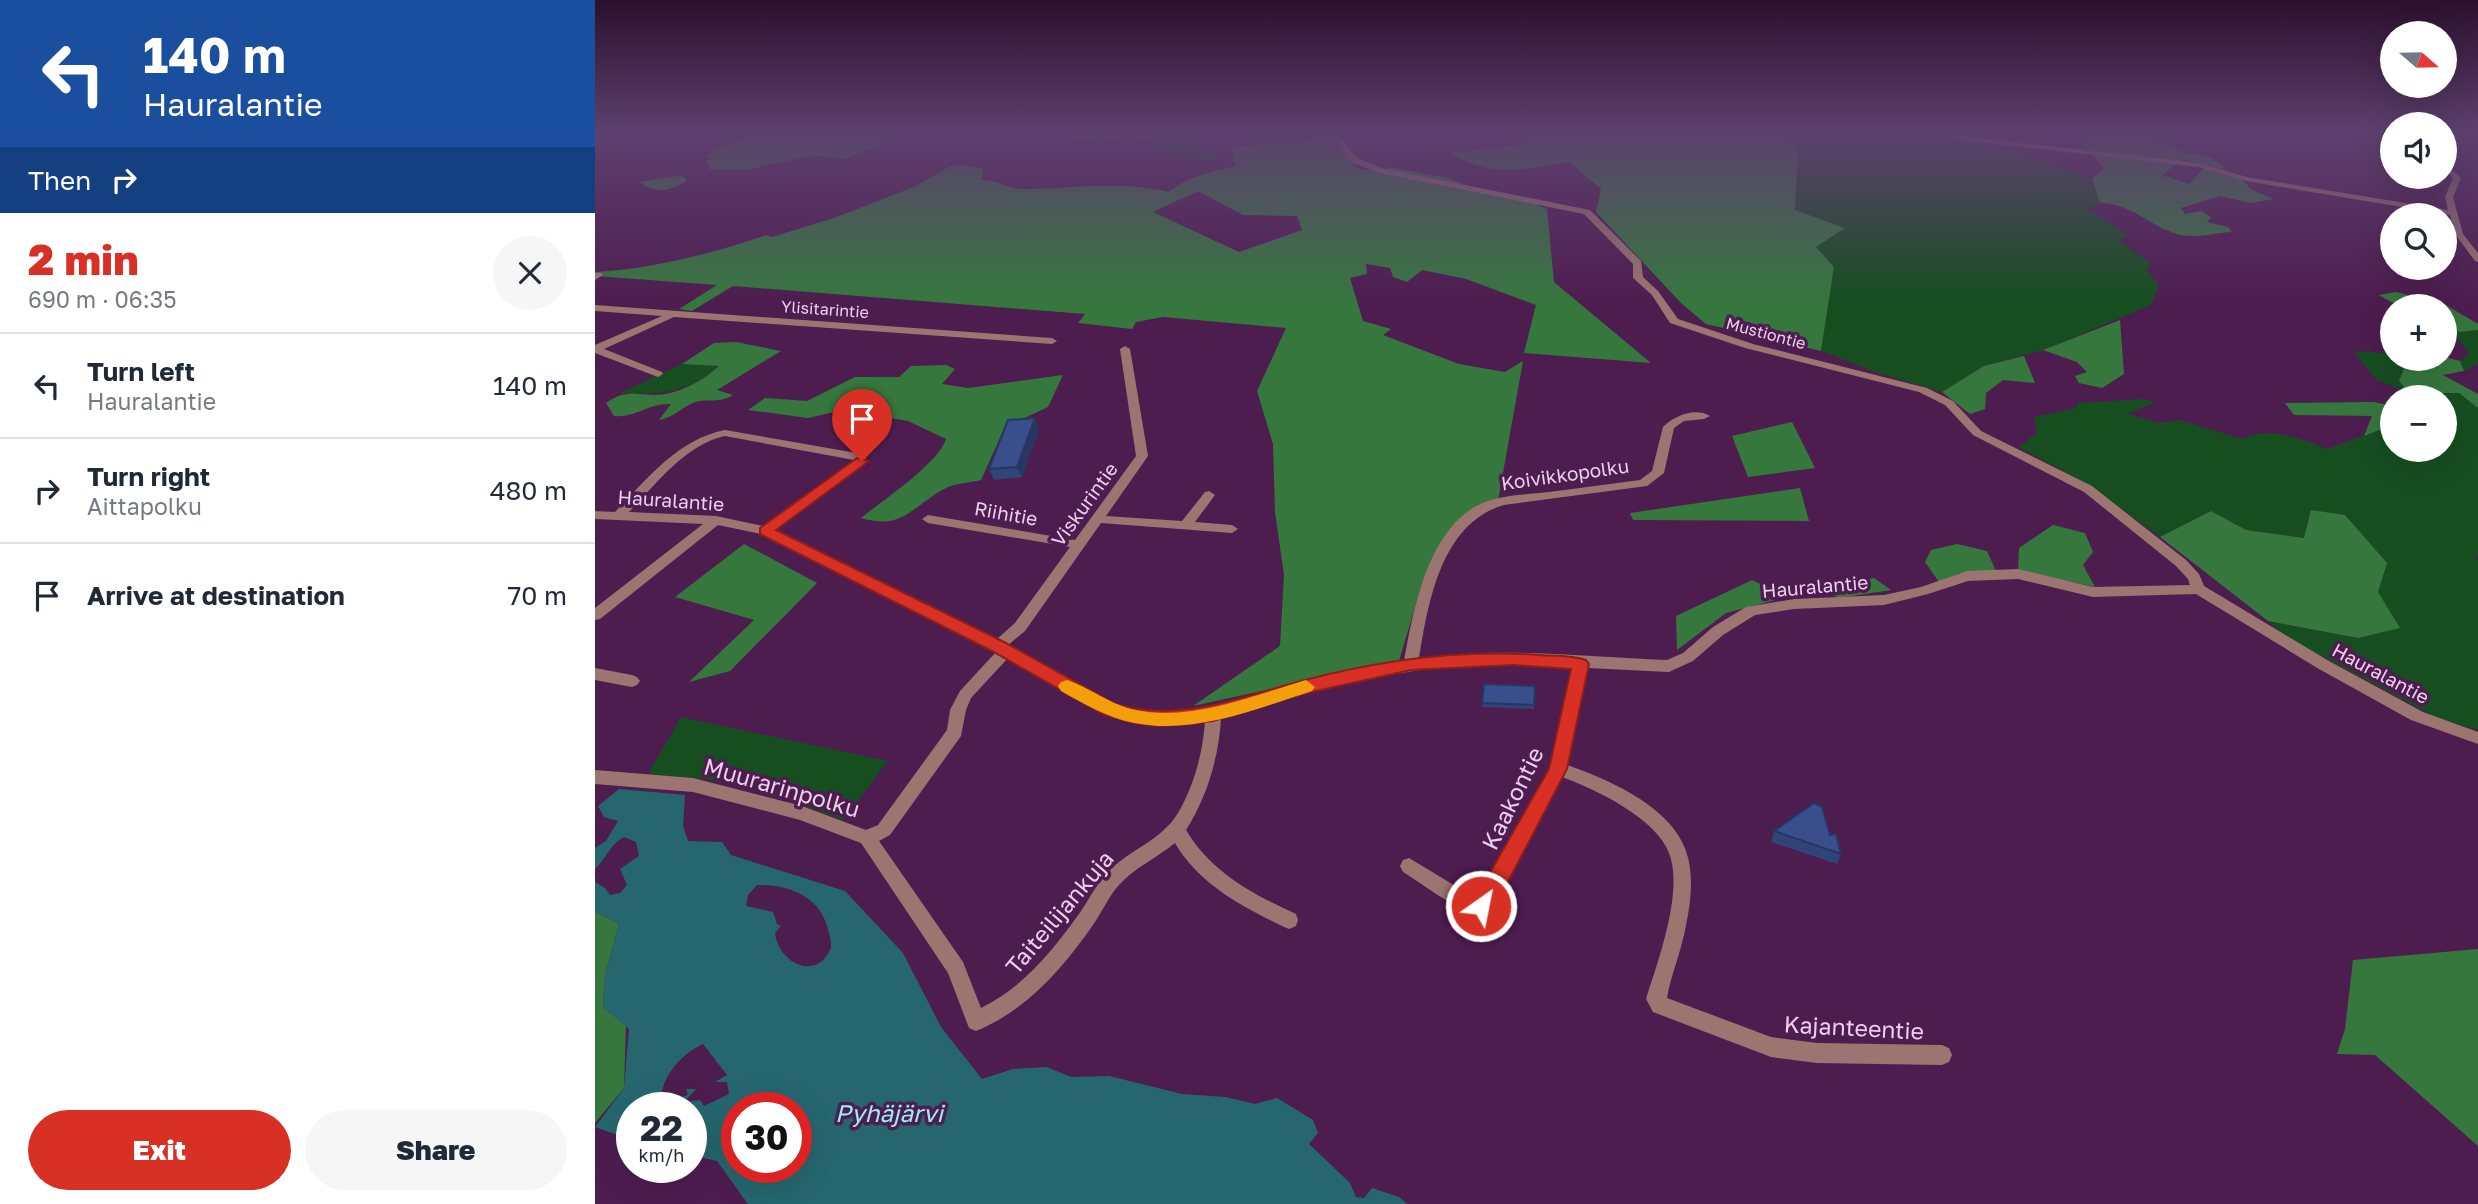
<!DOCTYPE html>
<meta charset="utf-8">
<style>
:root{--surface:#fff;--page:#f6f6f7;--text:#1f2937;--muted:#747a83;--line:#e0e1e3;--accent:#d93025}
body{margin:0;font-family:"Golos Text",sans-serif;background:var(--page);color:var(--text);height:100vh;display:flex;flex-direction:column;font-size:26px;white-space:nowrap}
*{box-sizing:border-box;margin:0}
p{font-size:23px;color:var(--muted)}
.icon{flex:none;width:38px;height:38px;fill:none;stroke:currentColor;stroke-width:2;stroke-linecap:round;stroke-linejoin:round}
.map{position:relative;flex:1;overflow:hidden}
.details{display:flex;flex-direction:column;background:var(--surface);width:595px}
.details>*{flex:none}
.banner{background:#1a4fa0;color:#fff;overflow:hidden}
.needle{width:46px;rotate:110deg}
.buttons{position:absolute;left:1785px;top:21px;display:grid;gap:14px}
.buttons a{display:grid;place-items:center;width:77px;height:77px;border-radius:50%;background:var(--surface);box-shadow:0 7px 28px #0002;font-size:35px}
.speed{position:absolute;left:21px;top:1092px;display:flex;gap:14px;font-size:35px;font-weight:700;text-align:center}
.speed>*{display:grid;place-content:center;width:91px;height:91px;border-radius:50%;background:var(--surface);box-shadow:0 7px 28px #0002;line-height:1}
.speed small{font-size:18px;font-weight:400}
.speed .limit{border:10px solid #d22;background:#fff;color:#111}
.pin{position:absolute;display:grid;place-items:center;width:60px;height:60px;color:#fff;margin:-72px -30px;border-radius:50% 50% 50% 0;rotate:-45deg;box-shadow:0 0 7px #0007}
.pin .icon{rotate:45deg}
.me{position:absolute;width:77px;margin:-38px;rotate:33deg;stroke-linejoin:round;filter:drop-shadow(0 0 5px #0008)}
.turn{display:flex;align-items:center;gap:24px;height:147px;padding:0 28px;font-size:32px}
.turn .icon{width:91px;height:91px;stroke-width:2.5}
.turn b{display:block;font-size:49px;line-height:60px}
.then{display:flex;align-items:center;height:66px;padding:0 28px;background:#0003;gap:14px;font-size:26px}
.round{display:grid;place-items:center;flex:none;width:74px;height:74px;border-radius:37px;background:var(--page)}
.head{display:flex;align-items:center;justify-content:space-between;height:119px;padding:0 28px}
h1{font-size:42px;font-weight:800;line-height:52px;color:var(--accent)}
.action{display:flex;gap:14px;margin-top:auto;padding:14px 28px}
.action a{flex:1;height:80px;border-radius:42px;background:var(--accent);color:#fff;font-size:28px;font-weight:800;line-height:80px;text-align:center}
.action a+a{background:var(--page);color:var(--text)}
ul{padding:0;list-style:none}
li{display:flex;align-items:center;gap:21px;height:105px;padding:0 28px;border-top:2px solid var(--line)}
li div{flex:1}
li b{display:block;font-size:26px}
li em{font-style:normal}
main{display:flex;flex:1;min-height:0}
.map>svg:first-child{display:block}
</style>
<main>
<section class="details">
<div class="banner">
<div class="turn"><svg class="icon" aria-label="left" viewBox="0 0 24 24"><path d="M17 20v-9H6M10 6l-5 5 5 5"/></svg><div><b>140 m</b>Hauralantie</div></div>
<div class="then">Then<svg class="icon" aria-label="right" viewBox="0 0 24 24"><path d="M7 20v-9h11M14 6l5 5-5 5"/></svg></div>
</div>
<div class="head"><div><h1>2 min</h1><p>690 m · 06:35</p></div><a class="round"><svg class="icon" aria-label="close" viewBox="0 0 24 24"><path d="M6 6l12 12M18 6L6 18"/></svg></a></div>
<ul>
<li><svg class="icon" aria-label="left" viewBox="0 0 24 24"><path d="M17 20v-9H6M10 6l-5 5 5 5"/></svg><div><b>Turn left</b><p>Hauralantie</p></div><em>140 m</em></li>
<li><svg class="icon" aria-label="right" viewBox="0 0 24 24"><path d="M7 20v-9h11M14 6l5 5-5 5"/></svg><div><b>Turn right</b><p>Aittapolku</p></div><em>480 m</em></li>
<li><svg class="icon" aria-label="arrive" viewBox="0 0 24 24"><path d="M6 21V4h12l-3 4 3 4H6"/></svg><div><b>Arrive at destination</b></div><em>70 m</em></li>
</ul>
<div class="action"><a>Exit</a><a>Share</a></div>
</section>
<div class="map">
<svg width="1883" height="1204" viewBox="0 0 1883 1204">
<rect width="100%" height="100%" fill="#4e1d50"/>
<g fill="#164e20">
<path d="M1174 132C1217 132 1261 131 1304 132 1363 135 1442 155 1496 179L1505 203 1493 209 1535 236 1524 240 1555 263 1552 271 1564 285 1556 305 1448 350 1389 366 1347 392 1283 373 1226 351 1239 267 1221 247 1249 228 1199 210 1203 150 1188 134Z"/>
<path d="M570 140C587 139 619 146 627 161L573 154 562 149 561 143Z"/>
<path d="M1855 327 1864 332 1883 330V364L1869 371 1865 361 1874 354Z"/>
<path d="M1790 341 1797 346V359H1813L1804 381 1817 397H1801L1808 395 1802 388 1782 380 1760 354 1765 351 1789 353Z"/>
<path d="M87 364 125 366C89 394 69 394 25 393Z"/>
<path d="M1843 393H1864L1883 408V557L1880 558 1883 560V730L1844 719 1691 637 1673 621 1762 638 1710 538 1651 530 1616 511 1565 537 1492 484 1424 447 1442 433 1439 417 1481 408 1483 403 1547 399 1561 402 1532 414 1564 423 1585 420 1647 439C1674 426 1706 438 1732 449L1797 425V450H1850V416L1860 410Z"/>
<path d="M86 717 293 761 248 820 169 793 111 779 53 774Z"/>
</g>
<g fill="#36773e" fill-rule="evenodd">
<path d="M170 132H280L297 140 251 159 219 155 150 170H116L111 161 117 158 110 156 130 145Z"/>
<path d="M572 132 551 139 529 135 506 143 477 138 485 133Z"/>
<path d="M721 132H742L733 135 763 169 788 171 794 167 854 178 875 187 927 198 952 209 959 282 1056 363 929 353 941 305 871 279 827 270 812 282 798 277 795 268 771 264 772 274 755 278 768 321 796 329 788 335 864 364 910 372 928 361 903 501 843 550 826 587 804 661 598 706 685 646 689 575 680 512 678 444 662 391 691 328 568 317 541 322 537 329 483 323 490 314 138 286 97 311 84 309 122 285 0 276V272C57 269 119 253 171 235L177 237 242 217 321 186 354 167 366 164 388 169 386 180C401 179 413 189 428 189 482 189 520 180 574 192 593 176 617 172 641 166L635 149 641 146 701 143 725 135ZM603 191 648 215 702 216 707 230 644 252 558 212Z"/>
<path d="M918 132 1188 134 1203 150 1200 210 1250 228 1221 247 1239 267 1226 351 1111 324 1086 303 1001 212 1006 189 974 162C928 169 898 179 855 153L932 144Z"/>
<path d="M1479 132H1579L1558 137 1590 153 1613 156 1629 166 1627 169 1588 159 1567 175 1594 184 1609 168 1646 179 1657 190 1678 199 1656 203 1625 196 1586 208 1590 214 1606 211 1616 217 1612 222 1633 227 1637 232C1617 233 1601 239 1582 234 1554 226 1536 203 1505 203L1497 179 1509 168Z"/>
<path d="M80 176 90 177 91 181C76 191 59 194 45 182Z"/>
<path d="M1801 292 1849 304 1883 324V330L1864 332 1850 323V306H1803L1784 295Z"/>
<path d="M1525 320 1529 374 1507 388 1484 383 1480 376 1492 372 1482 362 1448 350Z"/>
<path d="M141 342 186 351 122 390 138 395C125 404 113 398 100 402 87 407 78 418 64 420L76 404C53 403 41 418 19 416L11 403C36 386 44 398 70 394 89 391 110 379 124 366L87 364 119 343Z"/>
<path d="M1429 356 1440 383 1408 380 1391 393 1390 409 1375 414 1347 392 1389 366Z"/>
<path d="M1850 357 1865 361 1869 371 1848 375 1883 394V408L1864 393H1844L1848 397H1817L1804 381 1813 359Z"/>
<path d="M351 365 360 369 347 384 373 388 468 375 453 407 410 427 386 480C375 483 359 483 349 489 315 508 308 530 266 518 287 501 344 463 351 439L313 421 248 410 213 418 153 410 170 398 212 401 260 377H304L316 366Z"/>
<path d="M1779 402 1797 406V425L1769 436 1777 416 1699 415 1690 403Z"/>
<path d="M1197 422 1220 468 1153 477 1137 436Z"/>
<path d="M1205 488 1214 521 1038 520 1035 513Z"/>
<path d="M1716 510 1750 515 1792 563 1783 592 1805 628 1763 638 1673 621 1565 537 1616 511 1651 530 1709 538Z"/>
<path d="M1458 525 1490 533 1498 552 1488 565 1500 587 1423 570 1424 548Z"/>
<path d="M149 544 222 583 135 671 94 682 159 620 80 597Z"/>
<path d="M1362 544 1392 551 1401 571 1365 573 1344 582 1330 562 1336 550Z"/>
<path d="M1279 578 1296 590 1244 598 1230 591Z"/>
<path d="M1157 580 1192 597 1131 613 1082 650 1081 616Z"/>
<path d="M0 911 24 924 10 975 8 1007 31 1026 29 1088 0 1123Z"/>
<path d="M1883 949V1146L1780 1055 1742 1054 1750 1029 1758 960Z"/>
</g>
<path fill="#26676f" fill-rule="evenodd" d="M24 789 90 795 88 826 93 841 127 842 136 855 250 891 308 953 346 1027 387 1079 418 1069 452 1067 476 1077 514 1076 587 1094 630 1097 660 1104 682 1098 718 1120 723 1133 714 1144 755 1183 761 1197 769 1198 777 1188 804 1197 812 1204H153L122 1161 96 1155V1108H37V1140L0 1127 29 1088 34 1029 8 1007 10 975 24 924 0 911V882L10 888 15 895 25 893 32 885 25 869 44 856 41 842 29 837C15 844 11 859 0 869V848L11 841 23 821 9 817 3 806ZM162 885C193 884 225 896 233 929 234 935 238 944 235 950 220 982 183 962 180 933L186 926 182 924 178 912 151 906 153 895ZM108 1044 132 1075 120 1082H132L134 1094 109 1106 105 1100 89 1102 101 1089H91L93 1095 72 1101 67 1096C67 1075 89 1052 108 1044ZM142 1108H201V1167H142Z"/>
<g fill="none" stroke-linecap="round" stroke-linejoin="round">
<g fill="#9c7571" fill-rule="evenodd">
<path d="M734 132H741L762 158 790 169 995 210 1046 261 1048 277 1063 291 1083 319 1158 344 1332 388 1358 401 1386 431 1497 486 1591 560 1604 574 1609 586 1734 661 1828 712 1883 732V744L1816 720 1724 669 1601 594 1498 597 1423 579 1373 581 1333 594 1289 605 1199 609 1160 615 1128 635 1098 661 1074 672 992 668 972 765C1012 779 1076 806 1091 851 1099 874 1096 902 1091 925 1087 950 1076 974 1072 998L1176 1037 1222 1043 1347 1045 1354 1048 1357 1055 1354 1062 1347 1065 1222 1063 1176 1057 1058 1012 1051 999C1063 961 1089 891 1074 853 1061 818 1000 789 967 777L905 895C901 901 895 914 886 914 867 915 825 882 808 872L805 866 808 860 814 858 872 893 882 897 893 883 955 769 977 667 918 664 853 665 749 683 626 718C624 757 612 797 591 830 616 872 657 894 701 914L703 920 701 926 694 929 687 926C646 906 604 884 580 843 562 858 540 867 524 885 514 896 507 912 498 925 467 969 432 1010 381 1031L374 1028 353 973 266 843 205 820 98 792 0 784V770L98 778 207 806 271 830 283 825 352 730 355 710 365 691 401 652 166 534 123 525 5 619 0 620V608L108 524 0 519V511L20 512C52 479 83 439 130 430L267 454 273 461 271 464 179 530 402 639 420 623 475 547 333 523 327 519 333 515 480 540 541 456 525 349 530 346 535 349 553 456 511 516 587 521 610 492 614 491 620 495 600 522 637 525 643 529 637 533 506 523 430 631 413 645 520 704C596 726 672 692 745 672 766 667 788 665 809 662 818 611 832 534 881 506 904 494 930 495 954 492 985 488 1015 484 1045 480L1057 471 1068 427C1079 416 1100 407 1115 416L1109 419 1089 421 1079 428 1069 473 1052 486 909 505C846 523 833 603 824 659 905 646 991 657 1072 660L1088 653 1118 627 1151 607 1199 599 1289 595 1326 587 1372 571 1423 569 1498 587 1595 585 1593 579 1581 566 1489 492 1378 435 1350 405 1324 392 1150 348 1075 323 1057 295 1038 278V264L989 214 785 173 756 162ZM130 436 259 460 260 461 168 526 121 516 34 512C60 485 91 444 130 436ZM413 658C451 680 496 714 539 722 563 727 586 723 610 721 608 752 599 786 583 813 566 841 535 849 513 872 502 883 495 898 486 911 459 949 428 988 386 1008L368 962 284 841 295 835 366 736 371 710 376 698Z"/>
<path d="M1360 135 1604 163 1652 177 1853 210 1850 197 1858 178 1850 170V164L1866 178 1858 197 1868 234 1883 253V262L1880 261 1860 234 1855 215 1651 181 1603 167 1357 139 1356 137Z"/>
<path d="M0 273H6L8 275 0 280Z"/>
<path d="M0 305 457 338 462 341 457 344 79 317 9 349 67 372 68 374 63 377 0 353V345L67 316 0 311Z"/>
<path d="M0 668 37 675 42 677 45 681 42 685 37 687 0 680Z"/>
</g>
</g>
<g fill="#304478">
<path d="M444 429 427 477 399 480 394 469Z"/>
<path d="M940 686 939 709 887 707V703Z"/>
<path d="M1179 831 1235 835 1246 854 1242 864 1176 842Z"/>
</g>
<path fill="#273761" d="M440 418 444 429 427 477 422 467Z"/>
<g fill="#384f8b" stroke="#273761" stroke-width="2">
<path d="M440 418 422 467 394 469 413 420Z"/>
<path d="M889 684 940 686 939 705 887 703Z"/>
<path d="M1219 803 1227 807 1235 835 1241 834 1246 854 1179 831Z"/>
</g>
<linearGradient id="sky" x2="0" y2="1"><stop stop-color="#2b102c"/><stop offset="0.44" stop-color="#5d406f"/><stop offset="1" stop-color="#5d406f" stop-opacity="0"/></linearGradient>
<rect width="1883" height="301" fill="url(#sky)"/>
<path fill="#d93025" stroke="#8d1f18" stroke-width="2" d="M262 458 274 461 181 530 409 642 520 704C584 723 641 699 702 682 780 661 863 649 944 655 959 656 977 655 991 660L994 664 972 769 906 895 894 913 886 916 879 913 876 906 954 769 976 669 918 665 816 670 703 695 618 721 567 726 539 723 508 714 397 651 165 534V528Z"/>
<path fill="#f59e0b" d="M472 680C494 687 513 703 536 709 594 723 657 696 711 680L720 687 717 691C661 709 599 735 539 723 513 718 489 704 466 691L463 686 466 682Z"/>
<g text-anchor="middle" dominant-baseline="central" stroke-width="7" stroke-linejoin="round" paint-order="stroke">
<g font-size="16" fill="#eed0ee" stroke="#4e1d50">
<text transform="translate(230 309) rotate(4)">Ylisitarintie</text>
<text transform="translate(1171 333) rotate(15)">Mustiontie</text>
</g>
<g font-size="19" fill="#eed0ee" stroke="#4e1d50">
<text transform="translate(970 474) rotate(-8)">Koivikkopolku</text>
<text transform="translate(76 500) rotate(4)">Hauralantie</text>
<text transform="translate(489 504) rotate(-54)">Viskurintie</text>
<text transform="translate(411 513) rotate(10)">Riihitie</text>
<text transform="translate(1220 586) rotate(-5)">Hauralantie</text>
<text transform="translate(1786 673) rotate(28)">Hauralantie</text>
</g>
<g font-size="23" fill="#eed0ee" stroke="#4e1d50">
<text transform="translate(187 787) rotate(16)">Muurarinpolku</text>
<text transform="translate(917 798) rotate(-64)">Kaakontie</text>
<text transform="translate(464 912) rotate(-50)">Taiteilijankuja</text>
<text transform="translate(1259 1027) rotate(3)">Kajanteentie</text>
</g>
<g font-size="24" font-style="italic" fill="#98edf8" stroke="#4e1d50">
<text x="294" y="1112">Pyhäjärvi</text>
</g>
</g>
</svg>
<div class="buttons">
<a><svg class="needle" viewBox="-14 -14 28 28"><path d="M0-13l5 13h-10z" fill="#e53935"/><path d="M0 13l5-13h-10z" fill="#747a83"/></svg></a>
<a><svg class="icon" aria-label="sound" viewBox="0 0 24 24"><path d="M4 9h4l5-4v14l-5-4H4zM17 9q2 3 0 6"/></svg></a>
<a><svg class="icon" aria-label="search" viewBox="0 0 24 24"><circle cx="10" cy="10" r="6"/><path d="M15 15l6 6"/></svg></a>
<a>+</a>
<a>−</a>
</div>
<div class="speed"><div>22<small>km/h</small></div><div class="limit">30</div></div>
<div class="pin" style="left:267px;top:461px;background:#d93025"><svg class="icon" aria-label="arrive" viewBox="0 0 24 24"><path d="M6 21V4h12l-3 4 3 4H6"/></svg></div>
<svg class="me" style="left:886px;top:906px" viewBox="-20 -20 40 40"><circle r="17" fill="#d93025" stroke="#fff" stroke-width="3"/><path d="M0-11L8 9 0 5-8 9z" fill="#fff"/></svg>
</div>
</main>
